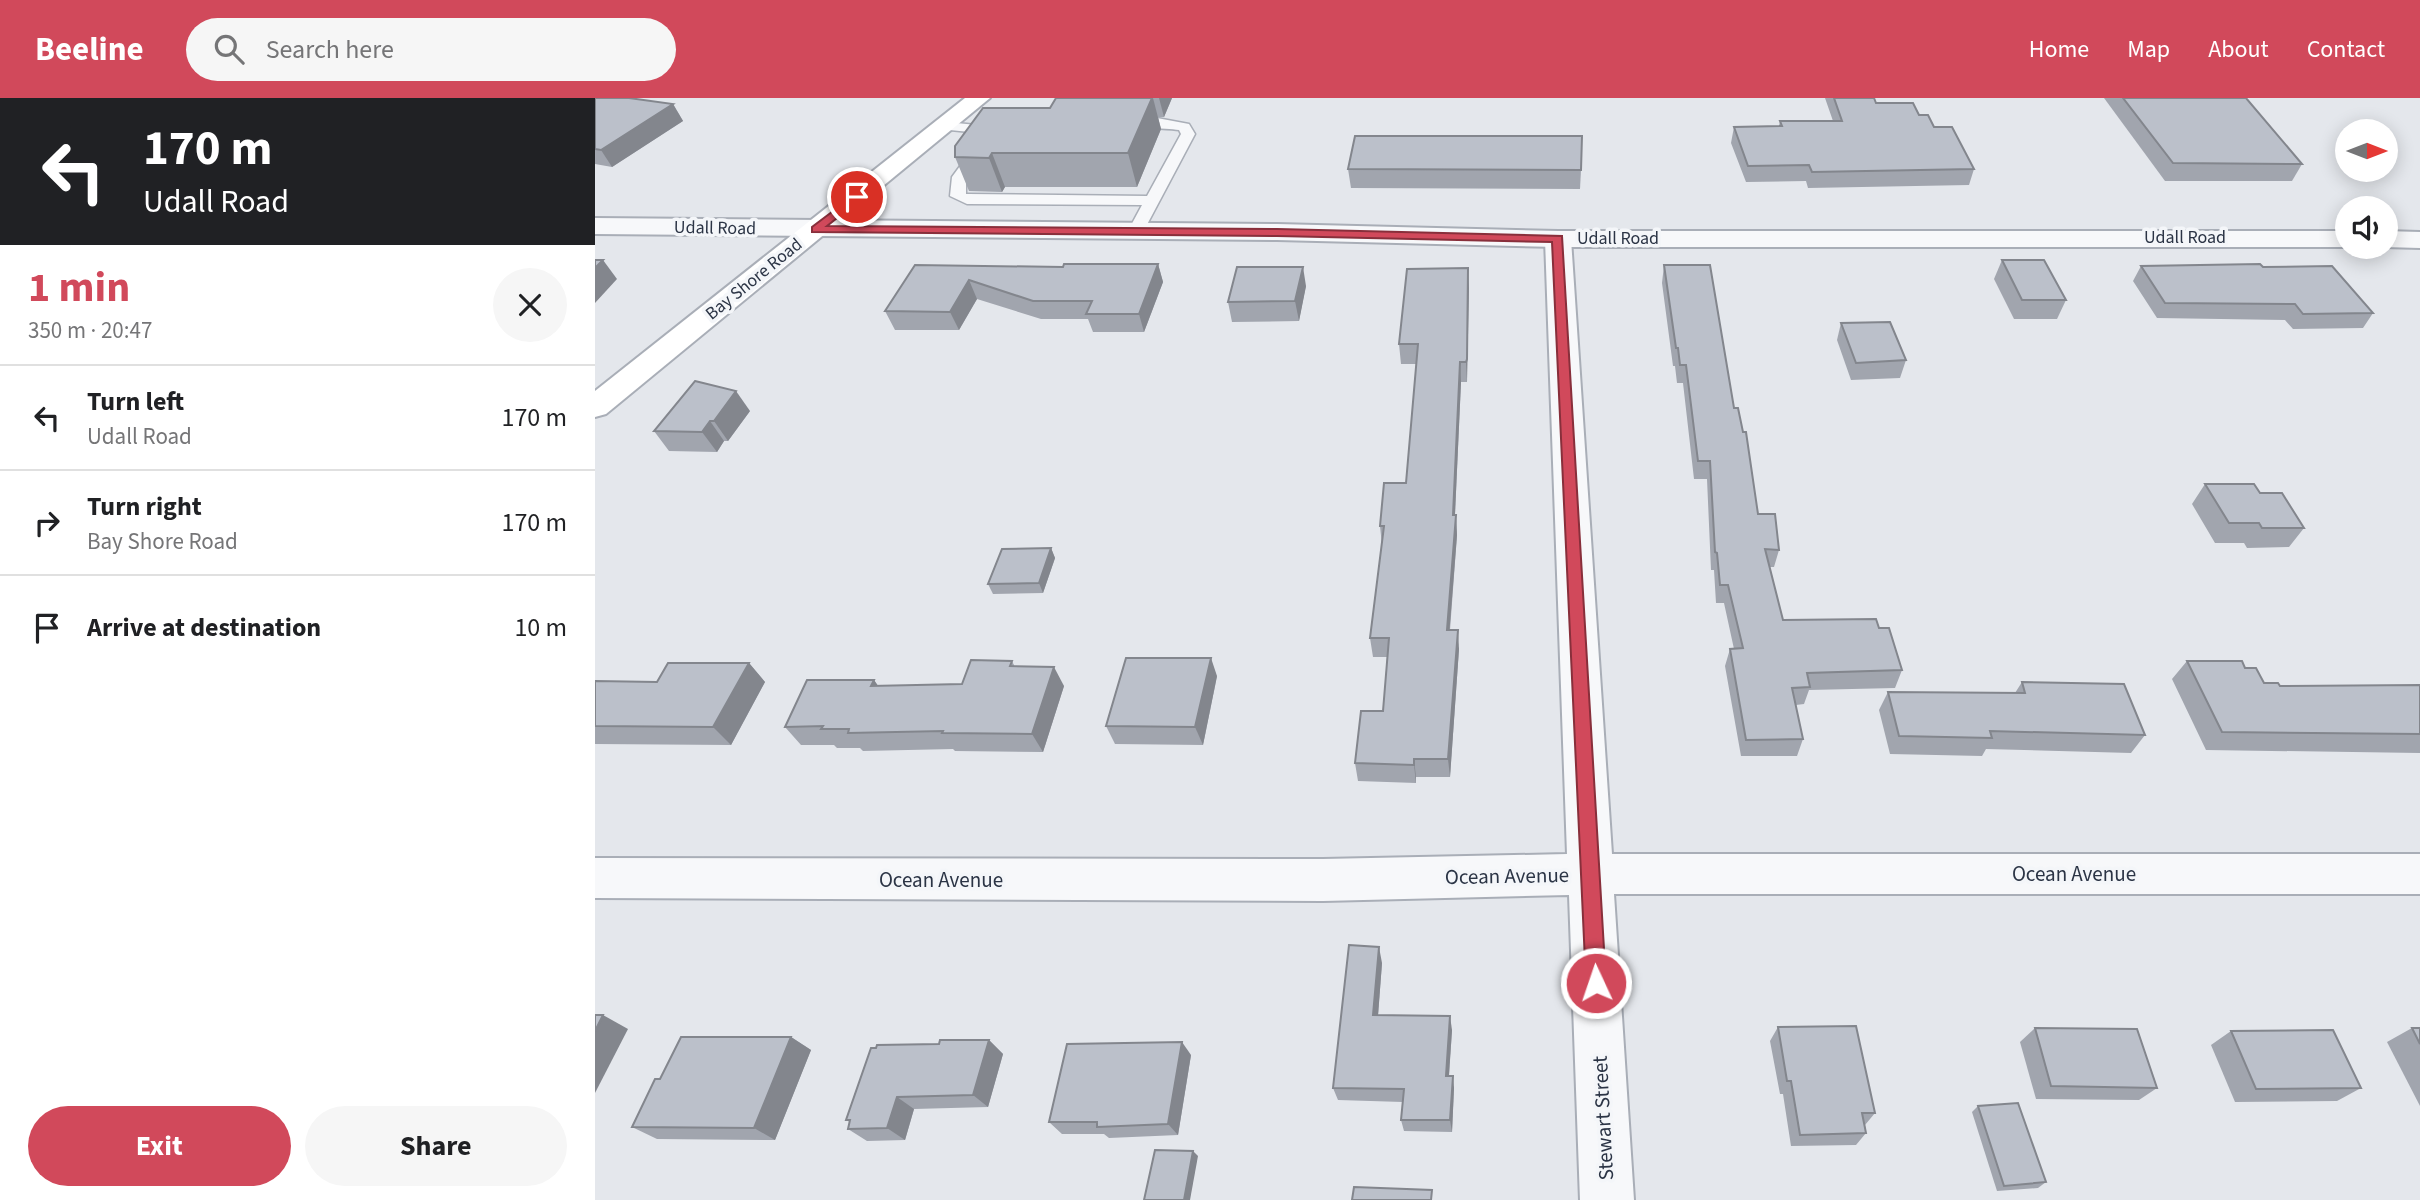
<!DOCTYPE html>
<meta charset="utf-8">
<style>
:root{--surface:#fff;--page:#f6f6f6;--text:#202124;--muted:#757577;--line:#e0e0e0;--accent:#d1495b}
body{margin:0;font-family:"Source Sans 3",sans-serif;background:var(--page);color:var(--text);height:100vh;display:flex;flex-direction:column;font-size:26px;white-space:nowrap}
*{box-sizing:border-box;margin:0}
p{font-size:23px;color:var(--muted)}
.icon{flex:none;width:38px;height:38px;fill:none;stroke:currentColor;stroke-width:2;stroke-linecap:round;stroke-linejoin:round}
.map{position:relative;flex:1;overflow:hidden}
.drawer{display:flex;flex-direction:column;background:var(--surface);width:595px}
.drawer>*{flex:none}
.top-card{background:#202124;color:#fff;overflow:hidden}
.needle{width:46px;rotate:90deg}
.fabs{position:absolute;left:1740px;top:21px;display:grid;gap:14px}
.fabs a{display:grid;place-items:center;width:63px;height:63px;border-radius:50%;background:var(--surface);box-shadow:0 4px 18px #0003;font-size:35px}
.pin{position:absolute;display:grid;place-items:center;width:60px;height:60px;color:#fff;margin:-30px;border:4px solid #fff;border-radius:50%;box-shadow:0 2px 7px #0007}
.me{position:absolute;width:77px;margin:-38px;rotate:357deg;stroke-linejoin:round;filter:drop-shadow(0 0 5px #0008)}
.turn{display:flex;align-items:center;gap:24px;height:147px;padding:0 28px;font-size:32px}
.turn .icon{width:91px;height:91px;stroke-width:2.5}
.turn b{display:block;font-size:49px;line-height:60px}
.round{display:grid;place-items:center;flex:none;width:74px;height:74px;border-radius:37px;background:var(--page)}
.headline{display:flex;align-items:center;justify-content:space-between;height:119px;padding:0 28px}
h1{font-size:42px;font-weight:700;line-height:52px;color:var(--accent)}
.primary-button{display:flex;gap:14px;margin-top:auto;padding:14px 28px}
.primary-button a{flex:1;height:80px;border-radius:42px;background:var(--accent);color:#fff;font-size:28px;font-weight:700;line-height:80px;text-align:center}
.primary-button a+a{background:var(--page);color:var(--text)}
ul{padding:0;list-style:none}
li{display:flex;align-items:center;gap:21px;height:105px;padding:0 28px;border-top:2px solid var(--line)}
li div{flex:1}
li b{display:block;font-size:26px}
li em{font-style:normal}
header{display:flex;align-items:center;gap:42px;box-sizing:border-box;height:98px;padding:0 35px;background:var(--accent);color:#fff}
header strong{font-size:33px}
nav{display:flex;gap:38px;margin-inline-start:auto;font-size:24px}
.search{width:490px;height:63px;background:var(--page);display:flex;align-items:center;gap:18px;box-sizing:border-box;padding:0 24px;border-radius:38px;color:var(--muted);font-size:26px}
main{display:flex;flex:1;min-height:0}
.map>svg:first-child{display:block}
</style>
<header>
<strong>Beeline</strong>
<div class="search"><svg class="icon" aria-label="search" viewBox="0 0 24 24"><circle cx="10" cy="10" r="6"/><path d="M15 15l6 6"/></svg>Search here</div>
<nav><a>Home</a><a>Map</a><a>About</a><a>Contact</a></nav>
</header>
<main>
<section class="drawer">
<div class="top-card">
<div class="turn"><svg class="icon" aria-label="left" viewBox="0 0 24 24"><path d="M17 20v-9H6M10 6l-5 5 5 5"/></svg><div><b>170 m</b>Udall Road</div></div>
</div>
<div class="headline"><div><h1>1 min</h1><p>350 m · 20:47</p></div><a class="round"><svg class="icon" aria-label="close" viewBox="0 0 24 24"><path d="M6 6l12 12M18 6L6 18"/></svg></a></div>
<ul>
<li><svg class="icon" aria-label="left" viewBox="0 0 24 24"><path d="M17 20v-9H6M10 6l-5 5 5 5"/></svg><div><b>Turn left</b><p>Udall Road</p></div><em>170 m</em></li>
<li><svg class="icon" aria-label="right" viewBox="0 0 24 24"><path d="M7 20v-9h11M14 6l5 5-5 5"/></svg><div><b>Turn right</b><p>Bay Shore Road</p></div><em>170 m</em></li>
<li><svg class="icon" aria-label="arrive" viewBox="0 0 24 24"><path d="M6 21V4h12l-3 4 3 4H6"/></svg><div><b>Arrive at destination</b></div><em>10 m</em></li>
</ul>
<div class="primary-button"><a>Exit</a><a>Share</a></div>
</section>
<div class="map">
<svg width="1825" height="1102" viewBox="0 0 1825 1102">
<rect width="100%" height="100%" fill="#e4e7ec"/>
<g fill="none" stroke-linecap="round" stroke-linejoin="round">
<defs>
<g id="service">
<path d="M562 20 594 26 600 36 547 136 541 138 533 133 547 107 372 106 355 98 357 79 379 49 384 48 391 52 371 79V96H373L552 98 586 36 584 32C571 30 533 30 526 25L533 21Z"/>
<path d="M350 24 404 29 411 33 404 37 345 31 343 28Z"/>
</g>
<path id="minor" d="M963 133 972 135 976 141 1017 756H1825V796H1019L1039 1102H985L974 797 728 803 0 800V760L728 761 972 756 950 141 954 135Z"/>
<g id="tertiary">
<path d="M0 120 682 126 963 133H1752L1753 149H963L682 142 0 136Z"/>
<path d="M1790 133 1825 134V150L1789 149Z"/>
</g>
<path id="secondary" d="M370 0H395L11 316 0 319V293Z"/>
</defs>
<use href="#service" stroke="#a9aeb7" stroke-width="3"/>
<use href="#minor" stroke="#a9aeb7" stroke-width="4"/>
<use href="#tertiary" stroke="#a9aeb7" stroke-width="4"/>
<use href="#secondary" stroke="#a9aeb7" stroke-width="4"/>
<use href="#service" fill="#f7f8fa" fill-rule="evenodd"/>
<use href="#minor" fill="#f7f8fa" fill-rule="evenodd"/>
<use href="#tertiary" fill="#f7f8fa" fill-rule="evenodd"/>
<use href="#secondary" fill="#fff" fill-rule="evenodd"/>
</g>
<g fill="#a1a5ae">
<path d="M0 0 78 6 88 23 17 69 0 66Z"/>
<path d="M461 0H577L569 19H563L566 31 542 89H410L407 94 374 93 360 59 455 10Z"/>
<path d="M1230 0H1279L1281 5 1324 17 1339 29 1379 71 1374 87 1213 90 1211 83 1151 84 1136 45 1139 29 1184 28 1185 23H1238Z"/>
<path d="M1509 0H1651L1707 66 1697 83H1570Z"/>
<path d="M753 71 986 72 985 91 756 90Z"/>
<path d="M1407 162 1471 202 1462 221H1419L1399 181Z"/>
<path d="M563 166 568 184 549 234H498L493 221H446L382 201 364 232H300L290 213 320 167 468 169Z"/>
<path d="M1069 167 1139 310 1163 416 1184 452 1179 469H1175L1188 522 1284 530 1307 572 1300 590 1214 592 1209 606 1201 607 1208 641 1202 658H1146L1130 568 1135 551H1139L1129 505H1121L1119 472H1116L1112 381H1099L1088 285H1082L1080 268H1078L1067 185Z"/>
<path d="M1546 168 1668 169 1778 215 1768 230 1698 231 1690 222 1562 220 1538 183Z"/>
<path d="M873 170 872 281V284H866L860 417H861L862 437 855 532 864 551 855 679H821V685L763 683 760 665 788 613 792 559H778L775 540 787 447 785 428 811 385 821 266H806L804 246Z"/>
<path d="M711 188 704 223 637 224 633 204Z"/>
<path d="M1246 225 1311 262 1305 280 1256 282 1242 242Z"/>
<path d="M155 313 133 343H129L122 354 74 353 59 333Z"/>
<path d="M1610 386 1665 395 1709 430 1694 449 1652 450 1649 445H1620L1597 406Z"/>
<path d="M456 450 460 460 448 495 398 496 393 486Z"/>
<path d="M417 563 420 569 469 588 448 654 360 653 358 651 268 653 265 650H242L239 647H206L190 629 279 582 283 588 367 586Z"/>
<path d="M1592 563 1650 570 1669 585 1685 588 1825 587V655L1611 652 1577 581Z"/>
<path d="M154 565 170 584 136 647 0 646V583L62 584Z"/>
<path d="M622 578 608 647 520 646 511 628Z"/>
<path d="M1427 584 1550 637 1536 655 1391 651 1387 658 1295 656 1284 612 1293 594 1420 595Z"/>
<path d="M787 865 783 917 857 932 854 978 859 990 857 1034 809 1033 806 1022 808 1004 743 1002 738 990Z"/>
<path d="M1183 929 1280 1015 1270 1027 1271 1035 1261 1047 1196 1048 1188 996H1185L1175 943Z"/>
<path d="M1440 930 1562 990 1544 1002 1441 1001 1425 944Z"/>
<path d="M1817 930H1825V1008L1792 944Z"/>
<path d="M1636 933 1766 990 1742 1003 1640 1004 1616 947Z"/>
<path d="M196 939 216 952 180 1042 62 1041 37 1029 65 981Z"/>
<path d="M394 942 408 956 393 1009 319 1011 310 1042 272 1043 253 1031 255 1024 251 1022 281 950Z"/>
<path d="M596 957 583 1037 514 1040 509 1036H467L454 1024Z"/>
<path d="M1383 1008 1451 1084 1443 1090 1402 1093 1377 1014Z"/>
</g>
<g fill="#83868d">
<path d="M557 0H558L566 31 542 89 533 55Z"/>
<path d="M564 0H577L569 19Z"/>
<path d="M78 6 88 23 17 69 6 52Z"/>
<path d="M397 55 410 89 407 94 394 60Z"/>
<path d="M8 162 22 181 0 205V170Z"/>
<path d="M563 166 568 184 549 234 544 216Z"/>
<path d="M708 169 711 188 704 223 700 203Z"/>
<path d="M873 170 874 190 872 284 871 264Z"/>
<path d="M374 182 382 201 364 232 355 214Z"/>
<path d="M865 264 866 284 859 437 858 417Z"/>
<path d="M141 293 155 313 133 343 119 323Z"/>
<path d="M115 323 129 343 122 354 107 334Z"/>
<path d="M861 417 862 437 853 551 852 532Z"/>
<path d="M456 450 460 460 448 495 444 485Z"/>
<path d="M863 532 864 551 855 679 853 661Z"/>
<path d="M616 560 622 578 608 647 600 629Z"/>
<path d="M154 565 170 584 136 647 118 629Z"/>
<path d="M459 569 469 588 448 654 437 636Z"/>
<path d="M279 582 292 601 276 588Z"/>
<path d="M819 661 821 679V685L819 667Z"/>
<path d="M784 849 787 865 782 931 778 917Z"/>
<path d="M8 917 33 931 0 995V933Z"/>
<path d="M855 918 857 932 853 990 851 978Z"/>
<path d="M196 939 216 952 180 1042 159 1030Z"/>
<path d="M394 942 408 956 393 1009 378 997Z"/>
<path d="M587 944 596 957 583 1037 573 1026Z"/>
<path d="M858 978 859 990 857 1034 855 1022Z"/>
<path d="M302 999 319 1011 310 1042 292 1030Z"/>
<path d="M598 1053 603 1058 595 1102H589Z"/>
</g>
<g fill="#bbc0ca" stroke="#83868d" stroke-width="2">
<path d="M0 0H34L78 6 6 52 0 51Z"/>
<path d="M461 0H557L533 55H397L394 60 360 59V48L388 10H455Z"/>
<path d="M1239 0H1279L1281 5H1318L1324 17H1333L1339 29H1357L1379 71 1217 74 1214 67 1153 68 1139 29 1187 28 1185 23H1247Z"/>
<path d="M1528 0H1651L1707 66 1578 65Z"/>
<path d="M760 38H987L986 72 753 71Z"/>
<path d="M0 162H8L0 170Z"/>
<path d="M1407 162H1449L1471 202H1427Z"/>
<path d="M469 166H563L544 216H491L497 203H438L374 182 355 214 290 213 320 167 468 169Z"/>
<path d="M1665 166 1668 169 1737 168 1778 215 1708 216 1700 206 1570 205 1546 168Z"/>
<path d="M1069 167H1115L1139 310H1143L1148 334H1151L1163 416H1180L1184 452 1170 451 1188 522 1281 521 1284 530H1294L1307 572 1212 575 1215 589 1197 590 1208 641 1151 642 1135 551 1148 550 1133 487H1125L1122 455 1120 454 1115 363H1103L1091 267H1085L1083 250H1081Z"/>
<path d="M642 169H708L700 203 633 204Z"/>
<path d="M873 170 872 261 871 264H865L858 417H861L852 532H863L853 661H819V667L760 665 766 613H788L794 540H775L789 428H785L789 385H811L823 246H804L812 171Z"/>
<path d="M1295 224 1311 262 1261 265 1246 225Z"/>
<path d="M100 283 141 293 119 323H115L107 334 59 333Z"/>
<path d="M1610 386H1659L1665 395H1687L1709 430H1667L1664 425H1634Z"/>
<path d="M456 450 444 485 393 486 407 451Z"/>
<path d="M531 560H616L600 629 511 628Z"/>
<path d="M376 562 417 563 415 568 459 569 437 636 347 635 348 633 253 635 254 631H226L228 628 190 629 212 582H279L276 588 367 586Z"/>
<path d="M1592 563H1647L1650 570H1661L1669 585H1683L1685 588 1825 587V636L1627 634Z"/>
<path d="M73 565H154L118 629 0 628V583L62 584Z"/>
<path d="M1427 584 1529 586 1550 637 1395 633 1397 640 1304 638 1293 594 1430 595Z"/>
<path d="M754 847 784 849 778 917 855 918 851 978H858L855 1022H806L809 991 738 990Z"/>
<path d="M0 917H8L0 933Z"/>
<path d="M1261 928 1280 1015H1267L1271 1035 1205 1037 1196 983H1192L1183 929Z"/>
<path d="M1440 930 1542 931 1562 990 1456 988Z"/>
<path d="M1817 930H1825V946Z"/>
<path d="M1738 932 1766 990 1661 991 1636 933Z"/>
<path d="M86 939H196L159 1030 37 1029 60 981H65Z"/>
<path d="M345 942H394L378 997 302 999 292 1030 253 1031 255 1022H251L276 950H281L282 947 344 946Z"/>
<path d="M587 944 573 1026 502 1029V1024H454L472 946Z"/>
<path d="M1423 1005 1451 1084 1409 1088 1383 1008Z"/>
<path d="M560 1052 598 1053 589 1102H549Z"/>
<path d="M759 1089 837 1092 836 1102H757Z"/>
</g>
<path fill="#d1495b" stroke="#882f3b" stroke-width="2" d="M262 95 267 99 266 101 232 128 682 131 967 138 1011 885 1008 891 1001 894 994 891 991 885 957 144 682 138 217 134V129Z"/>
<g text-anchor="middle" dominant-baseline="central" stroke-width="7" stroke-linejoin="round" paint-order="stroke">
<g font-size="18" fill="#2b3445" stroke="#f4f6f9">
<text transform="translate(120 130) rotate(1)">Udall Road</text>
<text x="1590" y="139">Udall Road</text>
<text x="1023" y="140">Udall Road</text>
<text transform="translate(159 181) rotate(-39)">Bay Shore Road</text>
</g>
<g font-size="21" fill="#2b3445" stroke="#f4f6f9">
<text x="1479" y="776">Ocean Avenue</text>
<text transform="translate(912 778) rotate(-1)">Ocean Avenue</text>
<text x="346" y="782">Ocean Avenue</text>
<text transform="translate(1008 1020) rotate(-93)">Stewart Street</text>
</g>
</g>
</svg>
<div class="fabs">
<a><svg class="needle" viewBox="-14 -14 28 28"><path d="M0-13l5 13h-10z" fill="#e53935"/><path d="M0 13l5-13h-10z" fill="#757577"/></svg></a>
<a><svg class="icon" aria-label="sound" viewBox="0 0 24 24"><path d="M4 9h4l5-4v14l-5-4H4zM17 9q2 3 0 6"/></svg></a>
</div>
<div class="pin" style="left:262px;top:99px;background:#d93025"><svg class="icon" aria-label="arrive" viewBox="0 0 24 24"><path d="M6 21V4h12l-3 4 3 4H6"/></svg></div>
<svg class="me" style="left:1001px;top:885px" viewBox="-20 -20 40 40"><circle r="17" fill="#d1495b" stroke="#fff" stroke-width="3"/><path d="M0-11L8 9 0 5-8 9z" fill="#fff"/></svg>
</div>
</main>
